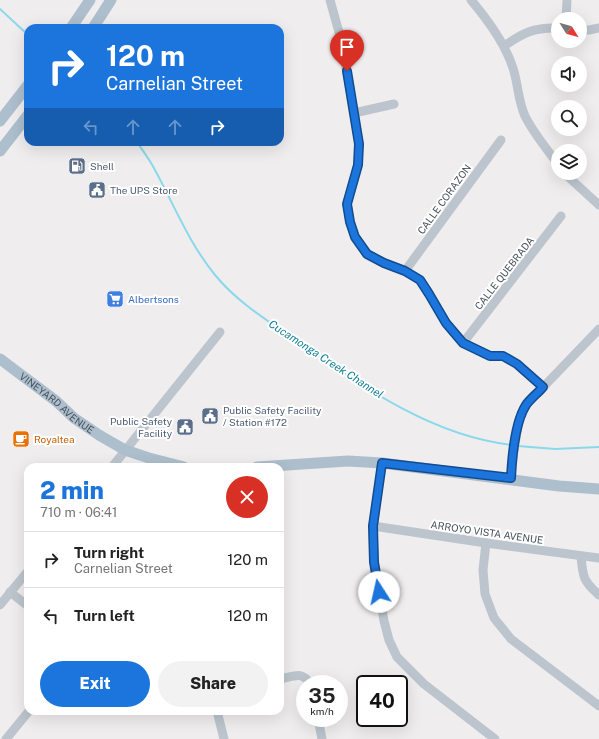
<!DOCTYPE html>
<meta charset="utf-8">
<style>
:root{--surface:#fff;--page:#f2f2f2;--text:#222;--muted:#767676;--line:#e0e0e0;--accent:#1c75dc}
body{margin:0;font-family:"Public Sans",sans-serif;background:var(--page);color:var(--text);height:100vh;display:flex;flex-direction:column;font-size:15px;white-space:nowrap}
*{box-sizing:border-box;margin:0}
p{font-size:13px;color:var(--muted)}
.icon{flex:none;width:22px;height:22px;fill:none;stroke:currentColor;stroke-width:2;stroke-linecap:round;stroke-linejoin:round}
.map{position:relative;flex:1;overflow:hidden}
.drawer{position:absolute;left:24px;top:463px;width:260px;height:252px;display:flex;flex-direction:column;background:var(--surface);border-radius:12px;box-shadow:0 4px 16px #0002}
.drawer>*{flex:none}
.guide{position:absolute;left:24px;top:24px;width:260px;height:122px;border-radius:12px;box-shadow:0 4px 16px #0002;background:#1c75dc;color:#fff;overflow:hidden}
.needle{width:26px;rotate:127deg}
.tools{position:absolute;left:551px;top:12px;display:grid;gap:8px}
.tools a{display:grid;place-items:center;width:36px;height:36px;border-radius:50%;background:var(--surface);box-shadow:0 4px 16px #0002;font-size:20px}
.speed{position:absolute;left:296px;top:675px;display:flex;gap:8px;font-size:20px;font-weight:700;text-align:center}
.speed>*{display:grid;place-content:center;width:52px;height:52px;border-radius:50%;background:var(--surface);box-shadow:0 4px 16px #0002;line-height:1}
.speed small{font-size:10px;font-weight:400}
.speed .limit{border:2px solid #111;border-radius:6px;background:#fff;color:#111}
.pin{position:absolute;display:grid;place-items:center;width:34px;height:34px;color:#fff;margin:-41px -17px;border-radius:50% 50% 50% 0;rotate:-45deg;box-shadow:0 0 4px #0007}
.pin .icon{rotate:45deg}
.me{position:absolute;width:44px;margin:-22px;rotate:350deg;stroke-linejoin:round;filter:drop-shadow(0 0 3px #0008)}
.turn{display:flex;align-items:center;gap:14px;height:84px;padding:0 16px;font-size:18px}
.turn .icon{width:52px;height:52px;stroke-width:2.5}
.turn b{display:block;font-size:28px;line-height:34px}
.lanes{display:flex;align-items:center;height:38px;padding:0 16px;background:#0003;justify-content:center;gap:20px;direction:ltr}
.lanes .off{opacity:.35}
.round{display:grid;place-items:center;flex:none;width:42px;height:42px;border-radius:21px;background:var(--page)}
.head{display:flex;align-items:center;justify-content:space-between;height:68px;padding:0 16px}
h1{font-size:24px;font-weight:800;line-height:30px;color:var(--accent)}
.button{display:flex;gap:8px;margin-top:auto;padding:8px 16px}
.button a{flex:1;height:46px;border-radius:24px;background:var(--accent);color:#fff;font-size:16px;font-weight:800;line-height:46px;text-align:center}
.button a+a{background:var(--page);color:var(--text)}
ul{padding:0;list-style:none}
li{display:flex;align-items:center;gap:12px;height:56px;padding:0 16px;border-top:1px solid var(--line)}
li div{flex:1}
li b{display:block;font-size:15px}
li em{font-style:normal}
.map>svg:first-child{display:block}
</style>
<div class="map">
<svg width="599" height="739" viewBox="0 0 599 739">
<rect width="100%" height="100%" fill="#f0edee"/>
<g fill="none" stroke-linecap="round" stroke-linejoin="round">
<g stroke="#8ad9ea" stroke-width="2">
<path d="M0 9 28 35"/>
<path d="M137 142C143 151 150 160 155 170 174 205 189 243 215 275 237 302 268 321 297 341 362 386 431 436 512 445"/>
<path d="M518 446 555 449 599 447"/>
</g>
<g stroke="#bcc5cd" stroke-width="9">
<path d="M330 0 342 43 359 143 358 165 347 204 350 222 355 237 367 254 384 263 405 271 420 280 429 293 446 323 463 343 490 356H503L517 364 543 387"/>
<path d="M471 0C488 20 505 43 513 68 518 83 518 101 525 116 534 134 546 148 558 164"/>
<path d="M566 19 567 0"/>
<path d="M580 30H589L599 28"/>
<path d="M504 46C523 33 534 27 558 28"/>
<path d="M354 113 394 104"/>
<path d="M564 173 599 205"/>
<path d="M405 271 501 140"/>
<path d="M463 343 561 216"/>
<path d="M382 463 373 526 374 562 384 621 389 640 397 657 424 684 495 739"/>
<path d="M112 467 220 332"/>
<path d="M511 478 512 462 519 420 526 405 599 329"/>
<path d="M373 526 486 543 599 558"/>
<path d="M486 543 483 570 485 594 494 618 511 639 599 706"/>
<path d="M581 557C583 577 583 581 599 595"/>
<path d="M10 592 28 606"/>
<path d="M0 605 28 571"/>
<path d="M280 679C293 677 302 670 310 684"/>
<path d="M217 711 224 739"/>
<path d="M318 718 322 739"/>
<path d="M6 739 29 711"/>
</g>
<g stroke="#adbecc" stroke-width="11">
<path d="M71 28 90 0"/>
<path d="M93 28 111 0"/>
<path d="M0 121 28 85"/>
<path d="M0 151 28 115"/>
<path id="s1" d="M0 359 56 401 74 418 99 435 125 450 149 458 184 467"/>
<path d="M257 467 348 461 382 463 559 486 599 489"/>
</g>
</g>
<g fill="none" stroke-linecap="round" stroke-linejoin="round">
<defs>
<path id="route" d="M347 71 359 144 358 165 347 204 350 222 355 237 367 254 384 263 405 271 420 280 429 294 446 323 463 343 490 356H503L517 364 543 387C538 393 530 399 526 405 515 422 512 458 511 478L382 463 373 526 374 562 379 592"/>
</defs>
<use href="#route" stroke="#124c8f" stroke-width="10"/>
<use href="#route" stroke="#1c75dc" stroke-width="7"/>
</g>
<defs>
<symbol id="fuel-square" viewBox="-11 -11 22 22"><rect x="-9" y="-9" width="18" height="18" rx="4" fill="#5c6f8a" stroke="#fff"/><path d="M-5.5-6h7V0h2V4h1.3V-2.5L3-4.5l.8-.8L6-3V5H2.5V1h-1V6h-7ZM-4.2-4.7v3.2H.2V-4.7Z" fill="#fff"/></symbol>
<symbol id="civic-square" viewBox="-11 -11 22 22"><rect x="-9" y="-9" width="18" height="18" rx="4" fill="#5c6f8a" stroke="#fff"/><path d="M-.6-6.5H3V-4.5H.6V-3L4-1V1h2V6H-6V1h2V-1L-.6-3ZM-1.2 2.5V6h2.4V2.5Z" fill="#fff"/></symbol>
<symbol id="supermarket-square" viewBox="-11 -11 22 22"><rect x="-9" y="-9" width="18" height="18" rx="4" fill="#3f7fe0" stroke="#fff"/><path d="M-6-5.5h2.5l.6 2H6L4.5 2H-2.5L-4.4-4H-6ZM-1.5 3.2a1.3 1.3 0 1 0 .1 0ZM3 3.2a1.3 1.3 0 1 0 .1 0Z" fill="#fff"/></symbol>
<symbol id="cafe-square" viewBox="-11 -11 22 22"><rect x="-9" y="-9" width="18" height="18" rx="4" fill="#e8710a" stroke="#fff"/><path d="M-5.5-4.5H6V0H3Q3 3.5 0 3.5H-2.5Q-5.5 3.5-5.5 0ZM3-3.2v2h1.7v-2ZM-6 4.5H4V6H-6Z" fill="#fff"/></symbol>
</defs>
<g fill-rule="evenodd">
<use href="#fuel-square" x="67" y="156" width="20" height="20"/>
<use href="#civic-square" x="87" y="180" width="20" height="20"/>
<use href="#supermarket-square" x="105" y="289" width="20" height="20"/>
<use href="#civic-square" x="200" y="406" width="20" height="20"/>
<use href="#civic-square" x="175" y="417" width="20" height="20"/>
<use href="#cafe-square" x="11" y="429" width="20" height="20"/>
</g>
<g text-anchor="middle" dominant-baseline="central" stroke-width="4" stroke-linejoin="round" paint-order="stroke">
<g font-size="10" fill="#4e5e75" stroke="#fff" text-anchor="start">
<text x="90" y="166">Shell</text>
<text x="110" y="190">The UPS Store</text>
<text x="223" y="410">Public Safety Facility<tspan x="223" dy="12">/ Station #172</tspan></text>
<text x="172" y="421" text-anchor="end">Public Safety<tspan x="172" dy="12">Facility</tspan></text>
</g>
<g font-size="10" fill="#46515b" stroke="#fff">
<text transform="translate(444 199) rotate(-54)">CALLE CORAZON</text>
<text transform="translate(504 273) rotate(-52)">CALLE QUEBRADA</text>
<text stroke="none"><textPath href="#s1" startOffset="72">VINEYARD AVENUE</textPath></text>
<text transform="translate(487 532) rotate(8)">ARROYO VISTA AVENUE</text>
</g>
<g font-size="10" fill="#366cbe" stroke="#fff" text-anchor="start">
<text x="128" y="299">Albertsons</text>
</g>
<g font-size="10" fill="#c56008" stroke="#fff" text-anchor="start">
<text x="34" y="439">Royaltea</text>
</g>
<g font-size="11" font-style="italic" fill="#0f7e96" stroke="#fff">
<text transform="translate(326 359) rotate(33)">Cucamonga Creek Channel</text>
</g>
</g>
</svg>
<div class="tools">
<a><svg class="needle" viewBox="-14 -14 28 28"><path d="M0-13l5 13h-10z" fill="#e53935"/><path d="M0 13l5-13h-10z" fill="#767676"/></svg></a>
<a><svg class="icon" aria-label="sound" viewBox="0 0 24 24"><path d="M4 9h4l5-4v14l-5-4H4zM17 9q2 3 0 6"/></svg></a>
<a><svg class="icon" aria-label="search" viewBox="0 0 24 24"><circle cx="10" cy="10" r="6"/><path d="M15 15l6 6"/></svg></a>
<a><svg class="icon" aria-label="layers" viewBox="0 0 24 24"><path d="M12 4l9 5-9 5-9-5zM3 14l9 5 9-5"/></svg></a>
</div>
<div class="speed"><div>35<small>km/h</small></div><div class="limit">40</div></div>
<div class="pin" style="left:347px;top:71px;background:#d93025"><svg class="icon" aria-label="arrive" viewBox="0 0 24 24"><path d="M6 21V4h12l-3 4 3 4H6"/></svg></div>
<svg class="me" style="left:379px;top:592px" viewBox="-20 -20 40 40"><circle r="19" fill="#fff"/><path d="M0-13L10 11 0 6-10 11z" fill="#1c75dc"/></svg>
<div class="guide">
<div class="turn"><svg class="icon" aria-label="right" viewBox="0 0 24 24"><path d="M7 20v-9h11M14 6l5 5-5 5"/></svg><div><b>120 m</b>Carnelian Street</div></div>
<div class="lanes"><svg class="icon off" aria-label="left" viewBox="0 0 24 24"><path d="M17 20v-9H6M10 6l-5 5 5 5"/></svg><svg class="icon off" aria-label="ahead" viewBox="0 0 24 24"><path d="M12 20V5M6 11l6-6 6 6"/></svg><svg class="icon off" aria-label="ahead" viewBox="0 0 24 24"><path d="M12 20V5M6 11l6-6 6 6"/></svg><svg class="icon" aria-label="right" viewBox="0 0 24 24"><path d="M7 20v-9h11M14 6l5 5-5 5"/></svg></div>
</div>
<section class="drawer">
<div class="head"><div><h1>2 min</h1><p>710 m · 06:41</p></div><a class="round" style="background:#d93025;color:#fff"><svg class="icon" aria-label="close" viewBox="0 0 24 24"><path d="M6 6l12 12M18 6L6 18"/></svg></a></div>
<ul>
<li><svg class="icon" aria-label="right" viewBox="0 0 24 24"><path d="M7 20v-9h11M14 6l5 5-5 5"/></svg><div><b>Turn right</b><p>Carnelian Street</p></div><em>120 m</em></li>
<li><svg class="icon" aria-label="left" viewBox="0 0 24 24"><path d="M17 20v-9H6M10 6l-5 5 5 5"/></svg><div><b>Turn left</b></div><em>120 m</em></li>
</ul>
<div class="button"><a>Exit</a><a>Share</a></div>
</section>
</div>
